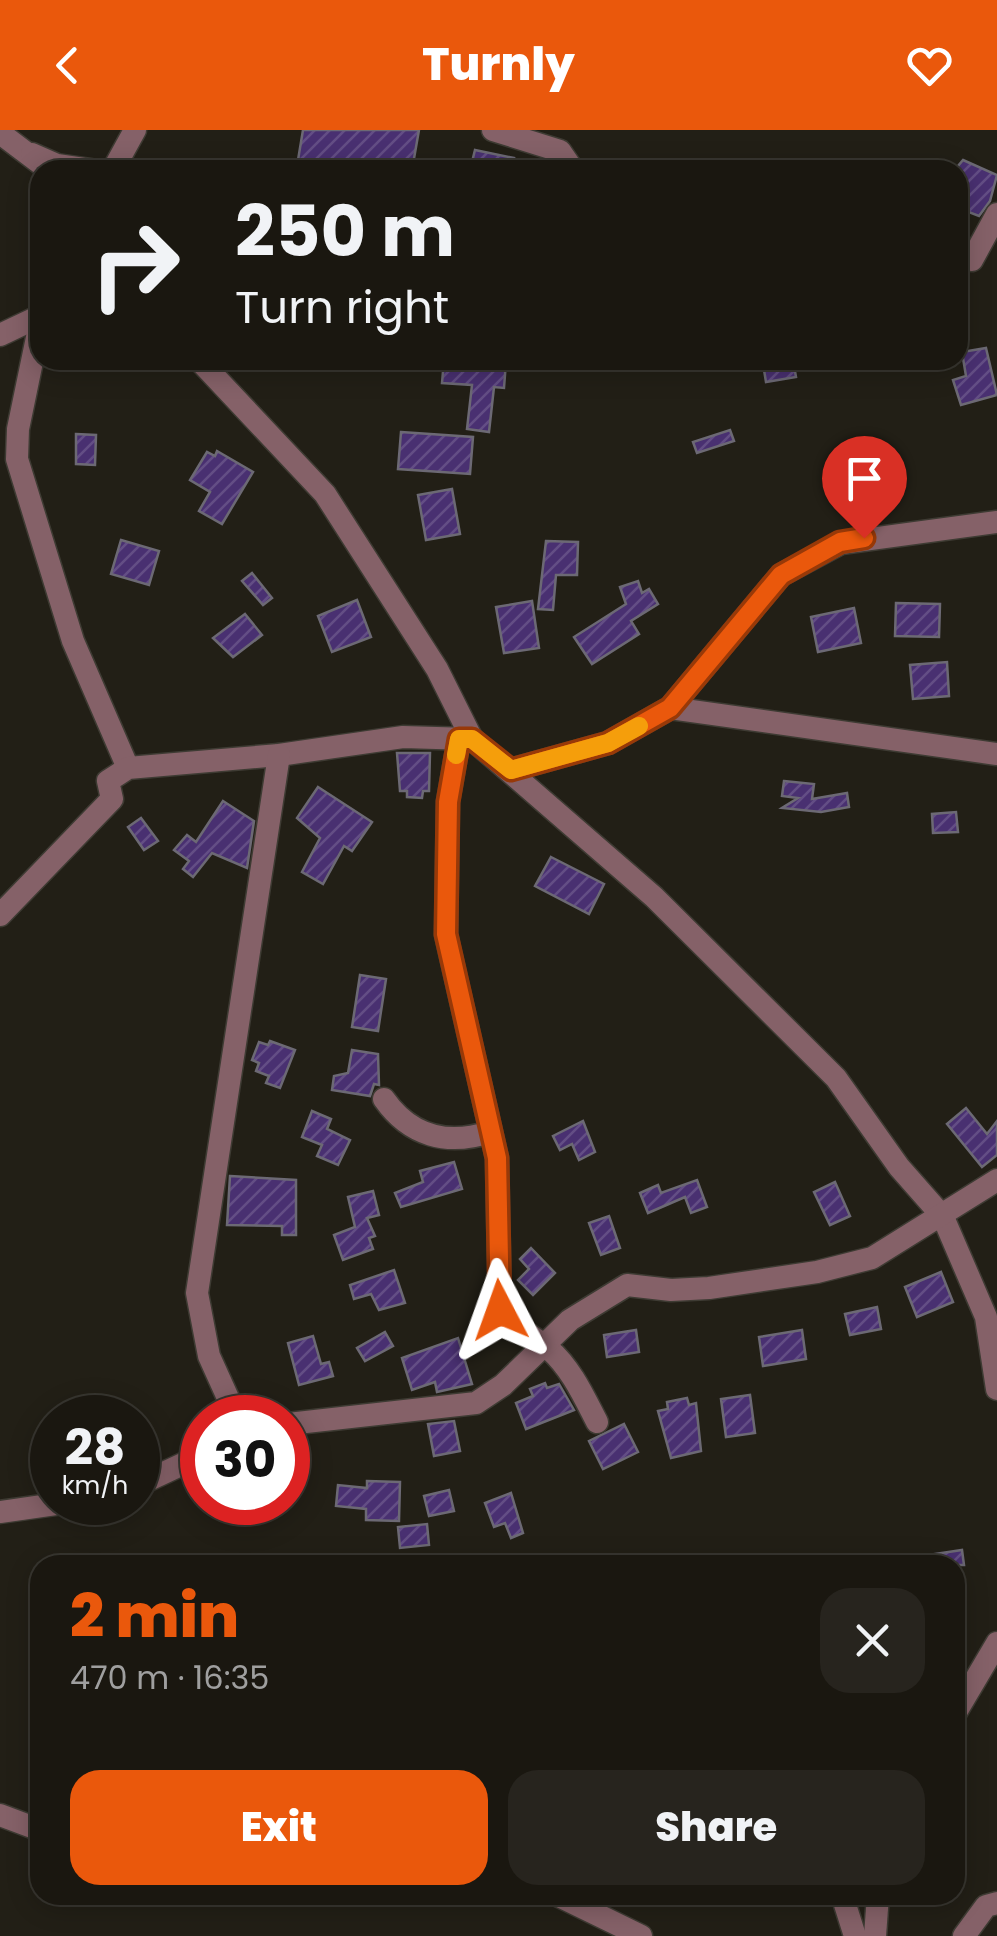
<!DOCTYPE html>
<meta charset="utf-8">
<style>
:root{--surface:#1a1710;--page:#27241e;--text:#f1f3f6;--muted:#9f9f9f;--line:#383630;--accent:#ea580c}
body{margin:0;font-family:Poppins,sans-serif;background:var(--page);color:var(--text);height:100vh;display:flex;flex-direction:column;font-size:38px;white-space:nowrap}
*{box-sizing:border-box;margin:0}
p{font-size:32px;color:var(--muted)}
.icon{flex:none;width:55px;height:55px;fill:none;stroke:currentColor;stroke-width:2;stroke-linecap:round;stroke-linejoin:round}
.map{position:relative;flex:1;overflow:hidden}
.details{position:absolute;left:30px;top:1425px;width:935px;height:350px;display:flex;flex-direction:column;background:var(--surface);border-radius:30px;box-shadow:0 5px 25px #0003,0 0 0 2px var(--line)}
.details>*{flex:none}
.banner{position:absolute;left:30px;top:30px;width:938px;height:210px;border-radius:30px;box-shadow:0 5px 25px #0003,0 0 0 2px var(--line);background:#1a1710;color:var(--text);overflow:hidden}
.speed{position:absolute;left:30px;top:1265px;display:flex;gap:20px;font-size:50px;font-weight:700;text-align:center}
.speed>*{display:grid;place-content:center;width:130px;height:130px;border-radius:50%;background:var(--surface);box-shadow:0 5px 25px #0003,0 0 0 2px var(--line);line-height:1}
.speed small{font-size:25px;font-weight:400}
.speed .limit{border:15px solid #d22;background:#fff;color:#111}
.pin{position:absolute;display:grid;place-items:center;width:85px;height:85px;color:#fff;margin:-102px -42px;border-radius:50% 50% 50% 0;rotate:-45deg;box-shadow:0 0 10px #0007}
.pin .icon{rotate:45deg}
.me{position:absolute;width:110px;margin:-55px;rotate:356deg;stroke-linejoin:round;filter:drop-shadow(0 0 8px #0008)}
.turn{display:flex;align-items:center;gap:35px;height:210px;padding:0 40px;font-size:45px}
.turn .icon{width:130px;height:130px;stroke-width:2.5}
.turn b{display:block;font-size:70px;line-height:85px}
.round{display:grid;place-items:center;flex:none;width:105px;height:105px;border-radius:30px;background:var(--page)}
.summary{display:flex;align-items:center;justify-content:space-between;height:170px;padding:0 40px}
h1{font-size:60px;font-weight:800;line-height:75px;color:var(--accent)}
.button{display:flex;gap:20px;margin-top:auto;padding:20px 40px}
.button a{flex:1;height:115px;border-radius:30px;background:var(--accent);color:#fff;font-size:40px;font-weight:800;line-height:115px;text-align:center}
.button a+a{background:var(--page);color:var(--text)}
header{display:flex;justify-content:space-between;align-items:center;height:130px;padding:0 40px;background:var(--accent);color:#fff;font-size:45px;font-weight:800}
.map>svg:first-child{display:block}
</style>
<header><svg class="icon" aria-label="back" viewBox="0 0 24 24"><path d="M15 5l-7 7 7 7"/></svg>Turnly<svg class="icon" aria-label="heart" viewBox="0 0 24 24"><path d="M12 20l-8-8c-3-5 5-10 8-4 3-6 11-1 8 4z"/></svg></header>
<div class="map">
<svg width="997" height="1806" viewBox="0 0 997 1806">
<defs>
<pattern id="building-hatch" width="6" height="6" patternUnits="userSpaceOnUse" patternTransform="scale(2.5)"><rect width="6" height="6" fill="#493071"/><path d="M-1 1l2-2M0 6l6-6M5 7l2-2" fill="none" stroke="#634e85"/></pattern>
</defs>
<rect width="100%" height="100%" fill="#221f16"/>
<g fill="url(#building-hatch)" stroke="#6c6974" stroke-width="2.5">
<path d="M303 0H419L412 40H360L298 30Z"/>
<path d="M475 20 514 28 511 40H470Z"/>
<path d="M963 30 997 45 990 71 979 86 958 78V36Z"/>
<path d="M986 218 997 265 961 275 953 250 966 246 962 222Z"/>
<path d="M444 230 506 232 504 258 494 257 489 302 467 299 472 255 442 253Z"/>
<path d="M783 230H793L796 247 766 252 763 234Z"/>
<path d="M730 300 734 311 697 323 693 312Z"/>
<path d="M401 302 473 307 470 344 398 339Z"/>
<path d="M76 304 96 305 95 335 76 334Z"/>
<path d="M217 321 253 342 222 394 199 381 210 362 190 350 207 322 215 326Z"/>
<path d="M452 359 460 404 426 410 418 365Z"/>
<path d="M121 410 159 421 149 455 111 444Z"/>
<path d="M546 411 578 412 577 445H556L553 480 538 479Z"/>
<path d="M252 443 272 468 263 475 242 451Z"/>
<path d="M638 451 642 463 649 459 658 474 631 491 639 504 592 534 574 507 626 474 620 457Z"/>
<path d="M357 470 371 507 332 522 318 486Z"/>
<path d="M532 471 539 518 504 523 496 477Z"/>
<path d="M896 473 940 474 939 507 895 506Z"/>
<path d="M854 478 861 513 818 522 811 487Z"/>
<path d="M245 484 262 505 233 527 213 508Z"/>
<path d="M947 532 949 566 913 569 910 535Z"/>
<path d="M397 623H430L429 661H423L422 668 407 667V661H400Z"/>
<path d="M784 651 814 654 812 669 847 663 849 677 821 682 782 678 798 668 782 666Z"/>
<path d="M318 657 372 692 352 721 344 716 323 754 302 742 320 708 297 688Z"/>
<path d="M223 671 254 691 247 738 212 723 193 747 183 739 189 731 174 720 187 705 196 712Z"/>
<path d="M956 682 958 702 933 703 932 684Z"/>
<path d="M141 688 158 711 144 720 128 697Z"/>
<path d="M551 727 604 754 589 784 535 756Z"/>
<path d="M360 845 386 849 378 901 352 897Z"/>
<path d="M270 911 295 920 280 958 266 953 269 946 256 941 259 933 252 930 259 912 268 915Z"/>
<path d="M352 920 378 924 379 955 374 954 370 966 332 960 334 946 348 943Z"/>
<path d="M966 978 987 1004 997 991V1025L982 1037 947 994Z"/>
<path d="M312 981 331 989 327 999 350 1010 338 1035 317 1026 322 1015 302 1007Z"/>
<path d="M583 991 595 1022 579 1030 572 1014 560 1020 553 1006Z"/>
<path d="M454 1032 462 1059 401 1077 395 1063 423 1052 420 1041Z"/>
<path d="M230 1046 296 1050V1105H282V1096L227 1095Z"/>
<path d="M697 1050 707 1077 691 1083 685 1067 648 1083 640 1063 658 1055 661 1063Z"/>
<path d="M835 1052 850 1086 830 1095 814 1062Z"/>
<path d="M373 1061 379 1085 367 1088 375 1106 369 1108 373 1119 343 1130 334 1105 355 1097 348 1067Z"/>
<path d="M609 1086 620 1118 601 1125 589 1093Z"/>
<path d="M531 1118 555 1143 533 1165 518 1150 529 1139 520 1129Z"/>
<path d="M394 1140 405 1173 379 1180 371 1164 354 1169 350 1155Z"/>
<path d="M941 1142 953 1172 917 1187 905 1157Z"/>
<path d="M877 1177 881 1199 850 1205 845 1184Z"/>
<path d="M636 1200 639 1222 607 1227 604 1205Z"/>
<path d="M802 1200 806 1229 763 1236 759 1207Z"/>
<path d="M385 1202 393 1216 365 1231 357 1218Z"/>
<path d="M313 1206 321 1234 329 1232 333 1246 299 1255 288 1213Z"/>
<path d="M458 1208 472 1254 437 1262 435 1252 412 1260 402 1228Z"/>
<path d="M545 1253 547 1258 559 1254 574 1280 526 1299 516 1273 533 1266 530 1259Z"/>
<path d="M750 1265 755 1303 726 1307 721 1269Z"/>
<path d="M687 1268 689 1275 696 1273 701 1321 671 1328 658 1281 668 1279 667 1272Z"/>
<path d="M454 1291 460 1321 434 1326 428 1294Z"/>
<path d="M624 1294 638 1322 603 1339 589 1311Z"/>
<path d="M367 1351 400 1352 399 1391 366 1390V1379L336 1376 338 1355 367 1358Z"/>
<path d="M449 1360 454 1381 429 1386 424 1366Z"/>
<path d="M511 1363 523 1403 511 1408 505 1393 494 1397 485 1373Z"/>
<path d="M427 1394 429 1415 400 1418 398 1397Z"/>
<path d="M962 1420 964 1435H908V1428Z"/>
</g>
<g fill="none" stroke-linecap="round" stroke-linejoin="round">
<defs>
<g id="minor">
<path d="M493 0 560 21 573 40"/>
<path d="M0 3 41 34"/>
<path d="M32 24 57 35 91 40"/>
<path d="M113 40 135 0"/>
<path d="M972 130 997 84"/>
<path d="M40 193 18 299 17 329 73 511 128 638"/>
<path d="M0 205 40 186"/>
<path d="M199 230 325 364 437 539 472 609 654 767 836 948 899 1037 943 1087 986 1187 997 1259"/>
<path d="M670 578 997 624"/>
<path d="M459 609 448 671 446 805 497 1028 500 1180C515 1199 532 1205 549 1219 571 1238 584 1267 597 1292"/>
<path d="M511 640 608 613 670 578 781 445 841 413 997 392"/>
<path d="M0 785 112 669 108 651 128 638 279 625 403 607 470 609"/>
<path d="M384 969C410 1006 447 1016 490 1002"/>
<path d="M237 1288 209 1226 197 1163 279 625"/>
<path d="M288 1294 476 1273 503 1255 570 1190 627 1155 671 1160 709 1158 817 1142 872 1128 997 1050"/>
<path d="M138 1355 202 1325"/>
<path d="M0 1382 70 1372"/>
<path d="M955 1584 997 1513"/>
<path d="M0 1685 40 1700"/>
<path d="M557 1765 641 1806"/>
<path d="M842 1765 855 1806"/>
<path d="M875 1806 878 1765"/>
<path d="M964 1806 986 1776 997 1773"/>
</g>
</defs>
<use href="#minor" stroke="#3e3b33" stroke-width="25"/>
<use href="#minor" stroke="#856168" stroke-width="22"/>
</g>
<g fill="none" stroke-linecap="round" stroke-linejoin="round">
<defs>
<path id="route" d="M500 1180 497 1028 446 804 448 672 459 609H472L511 640 608 613 670 578 781 445 840 412 864 408"/>
</defs>
<use href="#route" stroke="#983908" stroke-width="25"/>
<use href="#route" stroke="#ea580c" stroke-width="18"/>
<path stroke="#f59e0b" stroke-width="18" d="M456 625 459 609H472L511 640 608 613 639 596"/>
</g>
</svg>
<div class="speed"><div>28<small>km/h</small></div><div class="limit">30</div></div>
<div class="pin" style="left:864px;top:408px;background:#d93025"><svg class="icon" aria-label="arrive" viewBox="0 0 24 24"><path d="M6 21V4h12l-3 4 3 4H6"/></svg></div>
<svg class="me" style="left:500px;top:1180px" viewBox="-20 -20 40 40"><path d="M0-17L14 15 0 8-14 15z" fill="#ea580c" stroke="#fff" stroke-width="4"/></svg>
<div class="banner">
<div class="turn"><svg class="icon" aria-label="right" viewBox="0 0 24 24"><path d="M7 20v-9h11M14 6l5 5-5 5"/></svg><div><b>250 m</b>Turn right</div></div>
</div>
<section class="details">
<div class="summary"><div><h1>2 min</h1><p>470 m · 16:35</p></div><a class="round"><svg class="icon" aria-label="close" viewBox="0 0 24 24"><path d="M6 6l12 12M18 6L6 18"/></svg></a></div>
<div class="button"><a>Exit</a><a>Share</a></div>
</section>
</div>
